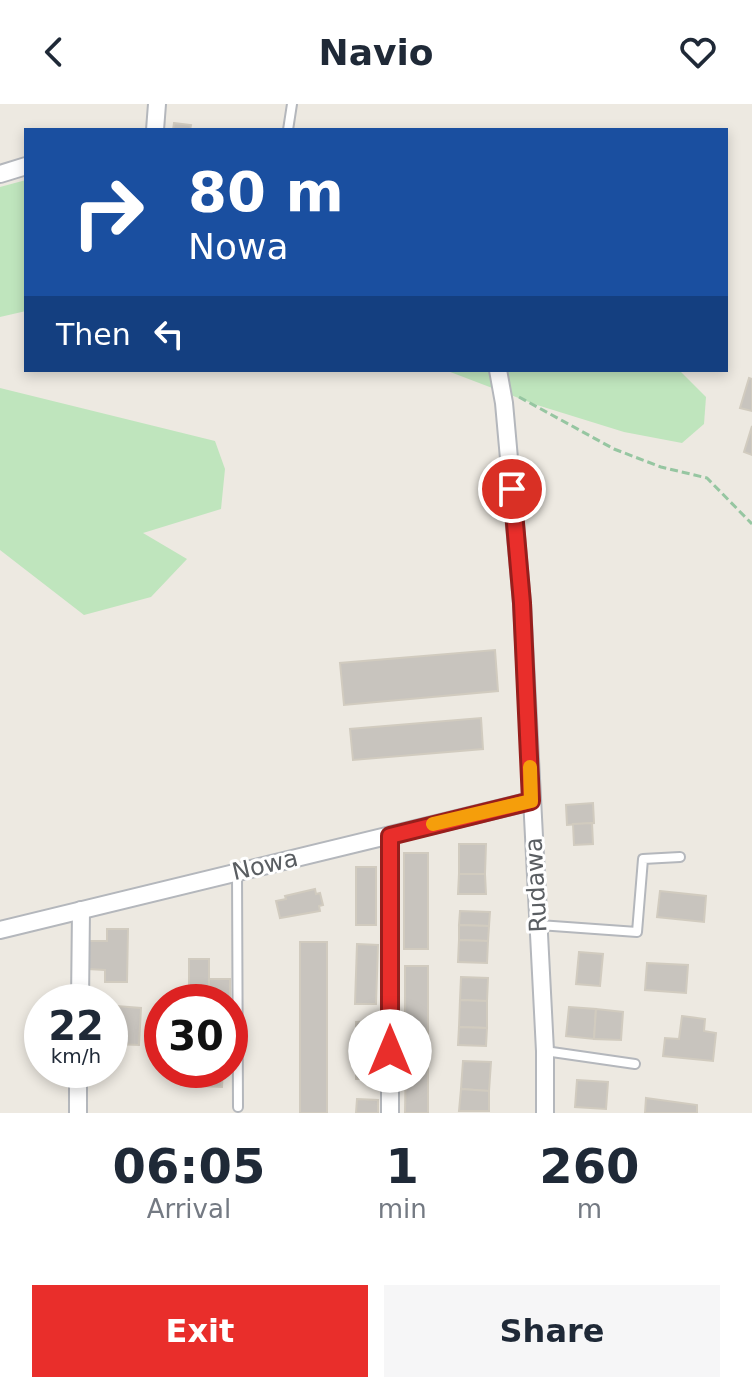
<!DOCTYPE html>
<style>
:root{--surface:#fff;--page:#f6f6f7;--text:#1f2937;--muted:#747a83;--accent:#e92e2b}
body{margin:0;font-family:"DejaVu Sans",sans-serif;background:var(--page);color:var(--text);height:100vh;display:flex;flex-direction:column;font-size:30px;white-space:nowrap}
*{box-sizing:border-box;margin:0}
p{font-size:26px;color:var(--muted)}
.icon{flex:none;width:44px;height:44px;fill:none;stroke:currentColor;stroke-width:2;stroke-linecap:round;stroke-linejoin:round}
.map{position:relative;height:1009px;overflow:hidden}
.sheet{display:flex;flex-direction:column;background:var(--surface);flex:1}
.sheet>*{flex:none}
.hud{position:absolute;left:24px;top:24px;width:704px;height:244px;border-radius:0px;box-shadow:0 4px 12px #0003;background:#1a4fa0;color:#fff;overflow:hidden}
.speed{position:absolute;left:24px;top:880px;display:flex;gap:16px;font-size:40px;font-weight:700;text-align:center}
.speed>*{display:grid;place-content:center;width:104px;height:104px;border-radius:50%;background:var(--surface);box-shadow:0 4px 12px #0003;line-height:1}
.speed small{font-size:20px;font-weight:400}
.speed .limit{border:12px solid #d22;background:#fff;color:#111}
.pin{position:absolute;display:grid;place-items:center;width:68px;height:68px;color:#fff;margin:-34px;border:4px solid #fff;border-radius:50%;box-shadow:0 2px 8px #0007}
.me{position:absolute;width:88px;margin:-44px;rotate:0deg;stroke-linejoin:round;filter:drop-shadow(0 0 6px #0008)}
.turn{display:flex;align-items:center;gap:28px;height:168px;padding:0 32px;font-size:36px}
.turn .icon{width:104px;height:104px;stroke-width:2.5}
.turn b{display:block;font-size:56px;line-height:68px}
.then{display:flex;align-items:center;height:76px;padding:0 32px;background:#0003;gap:16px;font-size:30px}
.eta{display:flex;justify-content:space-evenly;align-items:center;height:136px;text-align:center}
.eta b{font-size:48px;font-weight:600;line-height:56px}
.primary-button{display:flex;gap:16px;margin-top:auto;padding:16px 32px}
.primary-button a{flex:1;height:92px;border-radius:0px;background:var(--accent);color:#fff;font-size:32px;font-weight:600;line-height:92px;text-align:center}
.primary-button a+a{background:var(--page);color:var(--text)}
header{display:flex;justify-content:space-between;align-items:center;height:104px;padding:0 32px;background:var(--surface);font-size:36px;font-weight:600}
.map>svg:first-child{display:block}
</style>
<header><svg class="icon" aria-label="back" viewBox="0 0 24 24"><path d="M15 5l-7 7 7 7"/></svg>Navio<svg class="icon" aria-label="heart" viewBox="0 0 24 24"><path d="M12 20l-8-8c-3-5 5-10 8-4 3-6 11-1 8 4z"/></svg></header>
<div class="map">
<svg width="752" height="1009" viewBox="0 0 752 1009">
<rect width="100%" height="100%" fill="#ede9e1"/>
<g fill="#bfe5bd">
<path d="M26 76V207L0 213V83Z"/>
<path d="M445 266H679L706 293 704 320 682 339 624 328 537 301Z"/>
<path d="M0 284 215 337 225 365 221 405 143 429 187 455 151 493 84 511 0 446Z"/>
</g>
<g fill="#c8c4be" stroke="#d1cbbf" stroke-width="2">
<path d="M174 19 191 21 190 26H173Z"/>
<path d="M749 274 752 275V307L740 304Z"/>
<path d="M752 322V351L744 348Z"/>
<path d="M495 546 498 587 344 601 340 559Z"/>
<path d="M481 614 483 645 353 656 350 625Z"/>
<path d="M593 699 594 719 567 721 566 701Z"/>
<path d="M592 719 593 740 574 741 573 720Z"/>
<path d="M459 740H486L485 770H459Z"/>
<rect x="404" y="749" width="24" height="96"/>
<rect x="356" y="763" width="20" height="58"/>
<path d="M459 770H485L486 790H458Z"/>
<path d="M315 785 316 790 320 789 323 801 319 802 320 807 280 814 276 797 286 795 285 792Z"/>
<path d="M660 787 706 792 704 818 657 813Z"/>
<path d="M460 807 490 808 489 822 459 821Z"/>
<path d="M459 821 489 822 488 837 459 836Z"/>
<path d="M107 825H128L127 878H105V866L88 865 89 837H107Z"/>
<path d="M459 836 488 837 487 859 458 858Z"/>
<rect x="300" y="838" width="27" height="171"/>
<path d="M357 840 378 841 376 900H355Z"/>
<path d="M579 848 603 850 600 882 576 880Z"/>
<rect x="189" y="855" width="20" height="39"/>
<path d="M647 859 688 861 686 889 645 886Z"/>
<rect x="405" y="862" width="23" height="72"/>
<path d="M461 873 488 874 487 897 460 896Z"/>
<rect x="209" y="875" width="21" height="19"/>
<path d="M460 896 487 897V924L459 923Z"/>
<path d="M116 902 141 904 139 941 114 940Z"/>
<path d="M569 903 596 905 594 935 566 932Z"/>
<path d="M596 905 623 908 621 936 594 935Z"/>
<path d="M682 912 705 915 704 927 716 929 713 957 663 952 665 934 679 935Z"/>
<path d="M377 917V975H356V918Z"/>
<path d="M459 923 487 924 486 942 458 941Z"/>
<path d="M406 953 428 954V1009H405Z"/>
<path d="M463 957 491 958 489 987 461 985Z"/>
<path d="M182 966H223L222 983 181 981Z"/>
<path d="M577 976 608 978 606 1005 575 1003Z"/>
<path d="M461 985 489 987V1007H459Z"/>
<path d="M646 994 697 1001V1009H645Z"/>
<path d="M357 995 378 996V1009H356Z"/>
</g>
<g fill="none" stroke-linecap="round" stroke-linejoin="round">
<defs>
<g id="lane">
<path d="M288 26 292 0"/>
<path d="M237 768 238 1003"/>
<path d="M539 821 637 828 643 755 680 753"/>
<path d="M545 947 635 960"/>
</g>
<g id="street">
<path d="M155 26 157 0"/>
<path d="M0 70 26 62"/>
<path d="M498 266 504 299 522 499 545 947V1009"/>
<path d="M390 732V1009"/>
<path d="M0 826 531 697"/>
<path d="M80 898 81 806"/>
<path d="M78 1009V966"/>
</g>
</defs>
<use href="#lane" stroke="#b4b7bc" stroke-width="12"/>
<use href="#street" stroke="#b4b7bc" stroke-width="20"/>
<path stroke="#96c6a1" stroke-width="3" stroke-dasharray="8 4" stroke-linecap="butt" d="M519 293 614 345 661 363 707 374 752 420"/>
<use href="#lane" stroke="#fff" stroke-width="8"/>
<use href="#street" stroke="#fff" stroke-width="16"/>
</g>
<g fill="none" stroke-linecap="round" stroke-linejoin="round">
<defs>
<path id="route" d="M390 947V732L531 697 522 499 512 385"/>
</defs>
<use href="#route" stroke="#971e1c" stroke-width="20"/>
<use href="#route" stroke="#e92e2b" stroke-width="14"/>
<path stroke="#f59e0b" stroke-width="14" d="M433 720 531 697 530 663"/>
</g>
<g text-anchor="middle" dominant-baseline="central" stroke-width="6" stroke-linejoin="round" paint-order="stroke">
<g font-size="24" fill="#5a5e62" stroke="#fff">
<text transform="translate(265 761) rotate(-13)">Nowa</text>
<text transform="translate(536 781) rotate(-93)">Rudawa</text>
</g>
</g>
</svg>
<div class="speed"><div>22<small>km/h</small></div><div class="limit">30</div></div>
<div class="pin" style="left:512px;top:385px;background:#d93025"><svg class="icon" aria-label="arrive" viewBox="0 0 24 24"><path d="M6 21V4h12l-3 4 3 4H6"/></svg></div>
<svg class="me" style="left:390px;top:947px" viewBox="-20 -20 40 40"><circle r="19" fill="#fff"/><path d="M0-13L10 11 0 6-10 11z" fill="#e92e2b"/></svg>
<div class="hud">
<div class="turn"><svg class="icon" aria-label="right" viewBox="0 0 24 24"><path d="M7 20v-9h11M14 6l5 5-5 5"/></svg><div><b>80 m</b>Nowa</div></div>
<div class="then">Then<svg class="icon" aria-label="left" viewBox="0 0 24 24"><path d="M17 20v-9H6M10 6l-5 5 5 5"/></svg></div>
</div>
</div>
<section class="sheet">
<div class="eta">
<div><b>06:05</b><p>Arrival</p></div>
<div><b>1</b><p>min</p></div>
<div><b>260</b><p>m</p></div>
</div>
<div class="primary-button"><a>Exit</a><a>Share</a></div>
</section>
